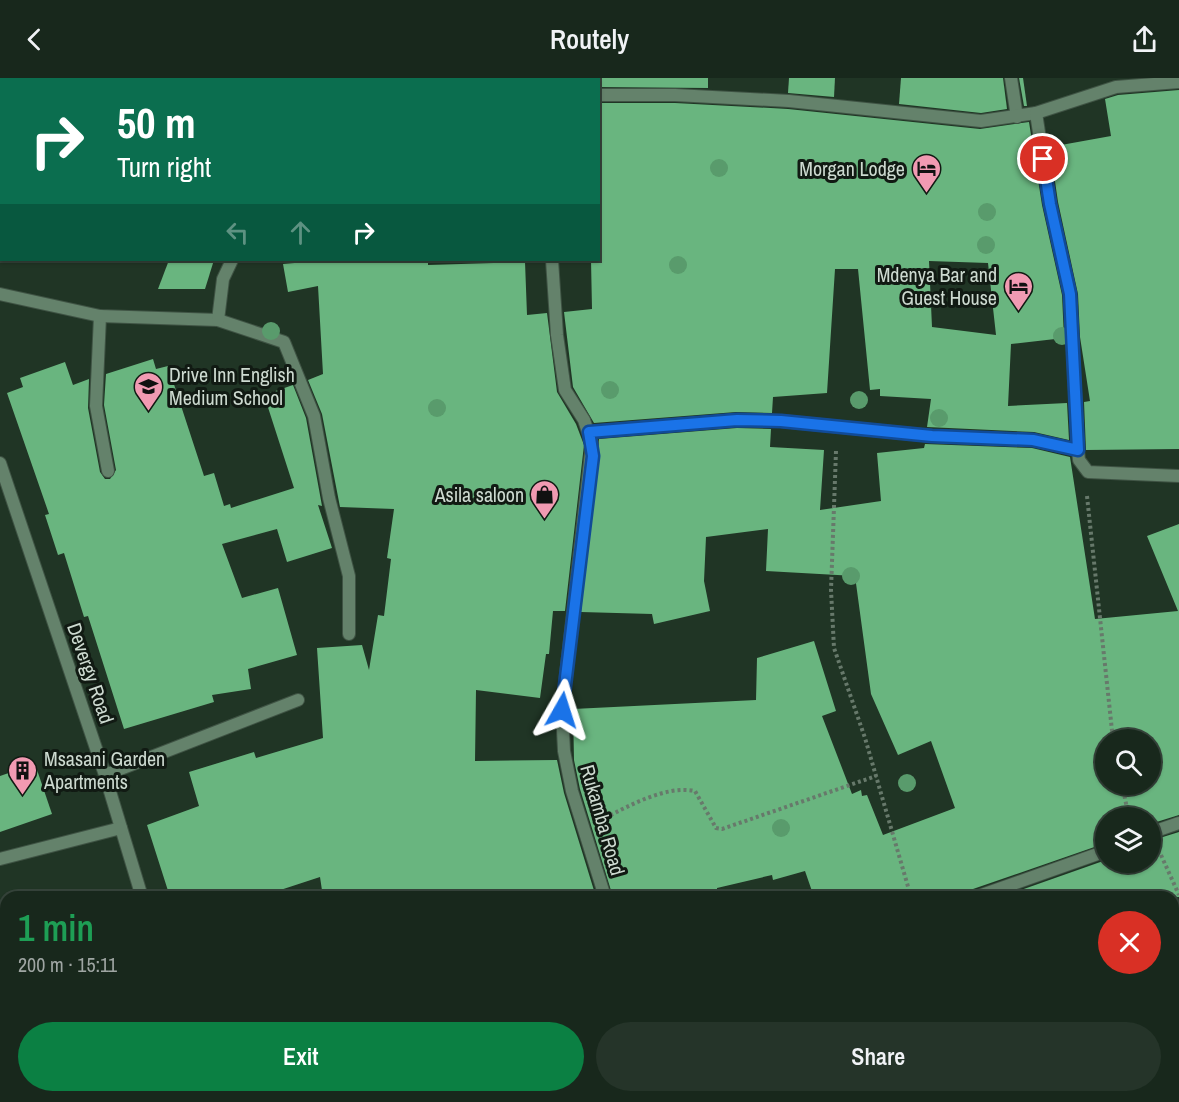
<!DOCTYPE html>
<meta charset="utf-8">
<style>
:root{--surface:#18281c;--page:#253429;--text:#f1f3f6;--muted:#9fa6a3;--line:#36443b;--accent:#0b8043}
body{margin:0;font-family:"Archivo Narrow",sans-serif;background:var(--page);color:var(--text);height:100vh;display:flex;flex-direction:column;font-size:22px;white-space:nowrap}
*{box-sizing:border-box;margin:0}
p{font-size:20px;color:var(--muted)}
.icon{flex:none;width:33px;height:33px;fill:none;stroke:currentColor;stroke-width:2;stroke-linecap:round;stroke-linejoin:round}
.map{position:relative;flex:1;overflow:hidden}
.side{position:absolute;left:0px;top:813px;width:1179px;height:212px;display:flex;flex-direction:column;background:var(--surface);border-radius:18px 18px 0 0;box-shadow:0 2px 4px #0004,0 0 0 2px var(--line)}
.side>*{flex:none}
.hud{position:absolute;left:0px;top:0px;width:600px;height:183px;box-shadow:0 2px 4px #0004,0 0 0 2px var(--line);background:#0b6e4f;color:#fff;overflow:hidden}
.fabs{position:absolute;left:1095px;top:651px;display:grid;gap:12px}
.fabs a{display:grid;place-items:center;width:66px;height:66px;border-radius:50%;background:var(--surface);box-shadow:0 2px 4px #0004,0 0 0 2px var(--line);font-size:30px}
.pin{position:absolute;display:grid;place-items:center;width:51px;height:51px;color:#fff;margin:-26px;border:3px solid #fff;border-radius:50%;box-shadow:0 2px 6px #0007}
.me{position:absolute;width:66px;margin:-33px;rotate:6deg;stroke-linejoin:round;filter:drop-shadow(0 0 4px #0008)}
.turn{display:flex;align-items:center;gap:21px;height:126px;padding:0 18px;font-size:27px}
.turn .icon{width:78px;height:78px;stroke-width:2.5}
.turn b{display:block;font-size:42px;line-height:51px}
.lanes{display:flex;align-items:center;height:57px;padding:0 18px;background:#0003;justify-content:center;gap:30px;direction:ltr}
.lanes .off{opacity:.35}
.round{display:grid;place-items:center;flex:none;width:63px;height:63px;border-radius:32px;background:var(--page)}
.overview{display:flex;align-items:center;justify-content:space-between;height:102px;padding:0 18px}
h1{font-size:36px;font-weight:600;line-height:45px;color:#1e9e55}
.primary-button{display:flex;gap:12px;margin-top:auto;padding:12px 18px}
.primary-button a{flex:1;height:69px;border-radius:36px;background:var(--accent);color:#fff;font-size:24px;font-weight:600;line-height:69px;text-align:center}
.primary-button a+a{background:var(--page);color:var(--text)}
header{display:flex;justify-content:space-between;align-items:center;height:78px;padding:0 18px;background:var(--surface);font-size:27px;font-weight:600}
.map>svg:first-child{display:block}
</style>
<header><svg class="icon" aria-label="back" viewBox="0 0 24 24"><path d="M15 5l-7 7 7 7"/></svg>Routely<svg class="icon" aria-label="share" viewBox="0 0 24 24"><path d="M12 15V3M7 8l5-5 5 5M5 13v7h14v-7"/></svg></header>
<div class="map">
<svg width="1179" height="1024" viewBox="0 0 1179 1024">
<rect width="100%" height="100%" fill="#203525"/>
<path fill="#25402c" d="M20 0H281L22 2Z"/>
<g fill="#69b57f" fill-rule="evenodd">
<path d="M598 0H708V10L598 9Z"/>
<path d="M789 0H835L834 19 788 15Z"/>
<path d="M901 0H1003L1007 31 981 35 899 26Z"/>
<path d="M1019 0H1023L1027 28H1024Z"/>
<path d="M1179 12V371L1086 372 1084 324 1090 323 1080 259 1078 216 1058 124 1050 69 1111 58 1105 21 1118 17Z"/>
<path d="M598 25H675L788 31 980 51 1029 44 1042 127 1062 217 1064 260 1011 266 1008 328 1067 325 1069 362 1034 354 927 349 931 321 880 318V311L870 312 858 191H835L827 315 773 319 772 335 736 334 594 345 573 309 564 234 592 231 591 182H598ZM929 183 988 185 996 257 932 249Z"/>
<path d="M169 182H214L205 211H158Z"/>
<path d="M306 182H428V187L525 184 527 237 547 235 557 314 576 346 584 367 565 533H553L549 576H546L540 620 476 612 475 683 557 682 564 715 596 819H323L320 799 259 819H170L147 747 199 728 189 694 254 674 256 680 323 660 317 570 362 567 369 592 378 537 384 538 391 481 387 480 394 431 340 429 322 336 308 302 323 296 318 208 288 214 283 186 306 184Z"/>
<path d="M153 281 156 291 168 288 204 398 214 395 224 428 230 426 231 430 294 410 264 317 293 307 306 340 322 428 318 427 332 470 287 484 277 451 222 466 242 520 278 510 297 577 248 591 251 611 212 617 214 624 124 651 88 538 84 539 64 475 58 477 45 437 49 436 7 315 23 309 20 300 65 284 73 307 89 301 88 330 100 394 105 401H110L116 392 104 327 106 296Z"/>
<path d="M737 350 771 351 770 369 824 372 820 432 881 423 877 375 924 370 925 366 1032 370 1070 379 1095 541 1178 533 1147 458 1179 446V737L1150 746V740H1106V765L973 811 968 819H814L805 793 773 802 772 797 717 810V819H613L580 711 574 682 573 631 756 622 757 580 814 563 836 633 822 638 852 716 861 712 862 718 867 717 883 757 955 730 931 663 898 677 871 616 855 498 766 493 768 451 706 459 704 503 710 533 654 546 652 536 581 534 599 361ZM1106 662H1150V706H1106Z"/>
<path d="M35 686 52 736 0 754V698Z"/>
<path d="M1179 754V819H1001L1106 782V784H1150V763Z"/>
</g>
<g fill="none" stroke-linecap="round" stroke-linejoin="round">
<defs>
<g id="lane">
<path d="M100 238 96 328 108 393"/>
<path d="M105 697 298 622"/>
</g>
<g id="street">
<path d="M540 0V2"/>
<path d="M1011 0 1017 39"/>
<path d="M598 17H675L789 23 981 43 1036 35 1116 9 1179 4"/>
<path d="M1036 35 1050 126 1070 216 1078 372"/>
<path d="M552 182 557 257 565 312 584 342 592 366 562 632 564 673 572 713 605 819"/>
<path d="M0 216 100 238 218 242 284 264 314 338 329 420 349 498V556"/>
<path d="M218 242 223 201 232 182"/>
<path d="M589 354 737 342 781 343 932 358 1033 362 1078 372 1079 382 1088 394 1179 398"/>
<path d="M0 385 105 697 142 819"/>
<path d="M1150 755 1179 745"/>
<path d="M0 781 121 750"/>
<path d="M976 819 1106 773"/>
<path d="M202 1018 204 1024"/>
</g>
</defs>
<use href="#lane" stroke="#3f5344" stroke-width="14"/>
<use href="#street" stroke="#3f5344" stroke-width="14"/>
<g stroke="#67796b" stroke-width="4" stroke-dasharray="3 3" stroke-linecap="butt">
<path d="M836 373 831 512 834 570 865 660 911 819"/>
<path d="M1087 418 1113 662"/>
<path d="M1122 706 1129 740"/>
<path d="M605 740C630 727 667 707 695 713L716 750 722 751 876 698"/>
<path d="M1161 777 1179 817"/>
</g>
<use href="#lane" stroke="#64826b" stroke-width="12"/>
<use href="#street" stroke="#64826b" stroke-width="12"/>
</g>
<g fill="#599b6c">
<circle cx="719" cy="90" r="9"/>
<circle cx="987" cy="134" r="9"/>
<circle cx="986" cy="167" r="9"/>
<circle cx="678" cy="187" r="9"/>
<circle cx="271" cy="253" r="9"/>
<circle cx="1062" cy="258" r="9"/>
<circle cx="610" cy="312" r="9"/>
<circle cx="859" cy="322" r="9"/>
<circle cx="437" cy="330" r="9"/>
<circle cx="939" cy="340" r="9"/>
<circle cx="851" cy="498" r="9"/>
<circle cx="907" cy="705" r="9"/>
<circle cx="781" cy="750" r="9"/>
</g>
<g fill="none" stroke-linecap="round" stroke-linejoin="round">
<defs>
<path id="route" d="M562 632 593 378 589 354 737 342 781 343 932 358 1033 362 1078 372 1070 216 1050 126 1043 81"/>
</defs>
<use href="#route" stroke="#114b97" stroke-width="15"/>
<use href="#route" stroke="#1a73e8" stroke-width="10"/>
</g>
<defs>
<symbol id="hotel-pin" viewBox="-11 -11 22 30"><path d="M0 17L-7.5 6A9.5 9.5 0 1 1 7.5 6Z" fill="#f19ab2" stroke="#111a13"/><path d="M-6-4.5h1.5V1H6V5H4.5V3h-9V5H-6ZM-4 0a1.8 1.8 0 1 1 3.6 0ZM.5 0V-2.5h3Q6-2.5 6 0Z" fill="#111"/></symbol>
<symbol id="school-pin" viewBox="-11 -11 22 30"><path d="M0 17L-7.5 6A9.5 9.5 0 1 1 7.5 6Z" fill="#f19ab2" stroke="#111a13"/><path d="M0-5L7-2L0 1L-7-2ZM-4 1L0 2.5L4 1V4Q0 6-4 4Z" fill="#111"/></symbol>
<symbol id="shop-pin" viewBox="-11 -11 22 30"><path d="M0 17L-7.5 6A9.5 9.5 0 1 1 7.5 6Z" fill="#f19ab2" stroke="#111a13"/><path d="M-5-2.5h2.3a2.7 3.5 0 0 1 5.4 0H5L5.5 6h-11ZM-1.5-2.5h3a1.5 2.3 0 0 0-3 0Z" fill="#111"/></symbol>
<symbol id="building-pin" viewBox="-11 -11 22 30"><path d="M0 17L-7.5 6A9.5 9.5 0 1 1 7.5 6Z" fill="#f19ab2" stroke="#111a13"/><path d="M-4-6H4V6H1V3H-1V6H-4ZM-2.5-4.3h1.7v1.8h-1.7ZM.8-4.3h1.7v1.8H.8ZM-2.5-1h1.7V.8h-1.7ZM.8-1h1.7V.8H.8Z" fill="#111"/></symbol>
</defs>
<g fill-rule="evenodd">
<use href="#hotel-pin" x="910" y="74" width="33" height="45"/>
<use href="#hotel-pin" x="1002" y="192" width="33" height="45"/>
<use href="#school-pin" x="132" y="292" width="33" height="45"/>
<use href="#shop-pin" x="528" y="400" width="33" height="45"/>
<use href="#building-pin" x="6" y="676" width="33" height="45"/>
</g>
<g text-anchor="middle" dominant-baseline="central" stroke-width="6" stroke-linejoin="round" paint-order="stroke">
<g font-size="20" fill="#cddad0" stroke="#111a13" text-anchor="end">
<text x="905" y="90">Morgan Lodge</text>
<text x="997" y="196">Mdenya Bar and<tspan x="997" dy="23">Guest House</tspan></text>
<text x="169" y="296" text-anchor="start">Drive Inn English<tspan x="169" dy="23">Medium School</tspan></text>
<text x="524" y="416">Asila saloon</text>
<text x="44" y="680" text-anchor="start">Msasani Garden<tspan x="44" dy="23">Apartments</tspan></text>
</g>
<g font-size="20" fill="#cddad0" stroke="#111a13">
<text transform="translate(91 595) rotate(71)">Devergy Road</text>
<text transform="translate(603 742) rotate(74)">Rukamba Road</text>
</g>
</g>
</svg>
<div class="fabs">
<a><svg class="icon" aria-label="search" viewBox="0 0 24 24"><circle cx="10" cy="10" r="6"/><path d="M15 15l6 6"/></svg></a>
<a><svg class="icon" aria-label="layers" viewBox="0 0 24 24"><path d="M12 4l9 5-9 5-9-5zM3 14l9 5 9-5"/></svg></a>
</div>
<div class="pin" style="left:1043px;top:81px;background:#d93025"><svg class="icon" aria-label="arrive" viewBox="0 0 24 24"><path d="M6 21V4h12l-3 4 3 4H6"/></svg></div>
<svg class="me" style="left:562px;top:632px" viewBox="-20 -20 40 40"><path d="M0-17L14 15 0 8-14 15z" fill="#1a73e8" stroke="#fff" stroke-width="4"/></svg>
<div class="hud">
<div class="turn"><svg class="icon" aria-label="right" viewBox="0 0 24 24"><path d="M7 20v-9h11M14 6l5 5-5 5"/></svg><div><b>50 m</b>Turn right</div></div>
<div class="lanes"><svg class="icon off" aria-label="left" viewBox="0 0 24 24"><path d="M17 20v-9H6M10 6l-5 5 5 5"/></svg><svg class="icon off" aria-label="ahead" viewBox="0 0 24 24"><path d="M12 20V5M6 11l6-6 6 6"/></svg><svg class="icon" aria-label="right" viewBox="0 0 24 24"><path d="M7 20v-9h11M14 6l5 5-5 5"/></svg></div>
</div>
<section class="side">
<div class="overview"><div><h1>1 min</h1><p>200 m · 15:11</p></div><a class="round" style="background:#d93025;color:#fff"><svg class="icon" aria-label="close" viewBox="0 0 24 24"><path d="M6 6l12 12M18 6L6 18"/></svg></a></div>
<div class="primary-button"><a>Exit</a><a>Share</a></div>
</section>
</div>
